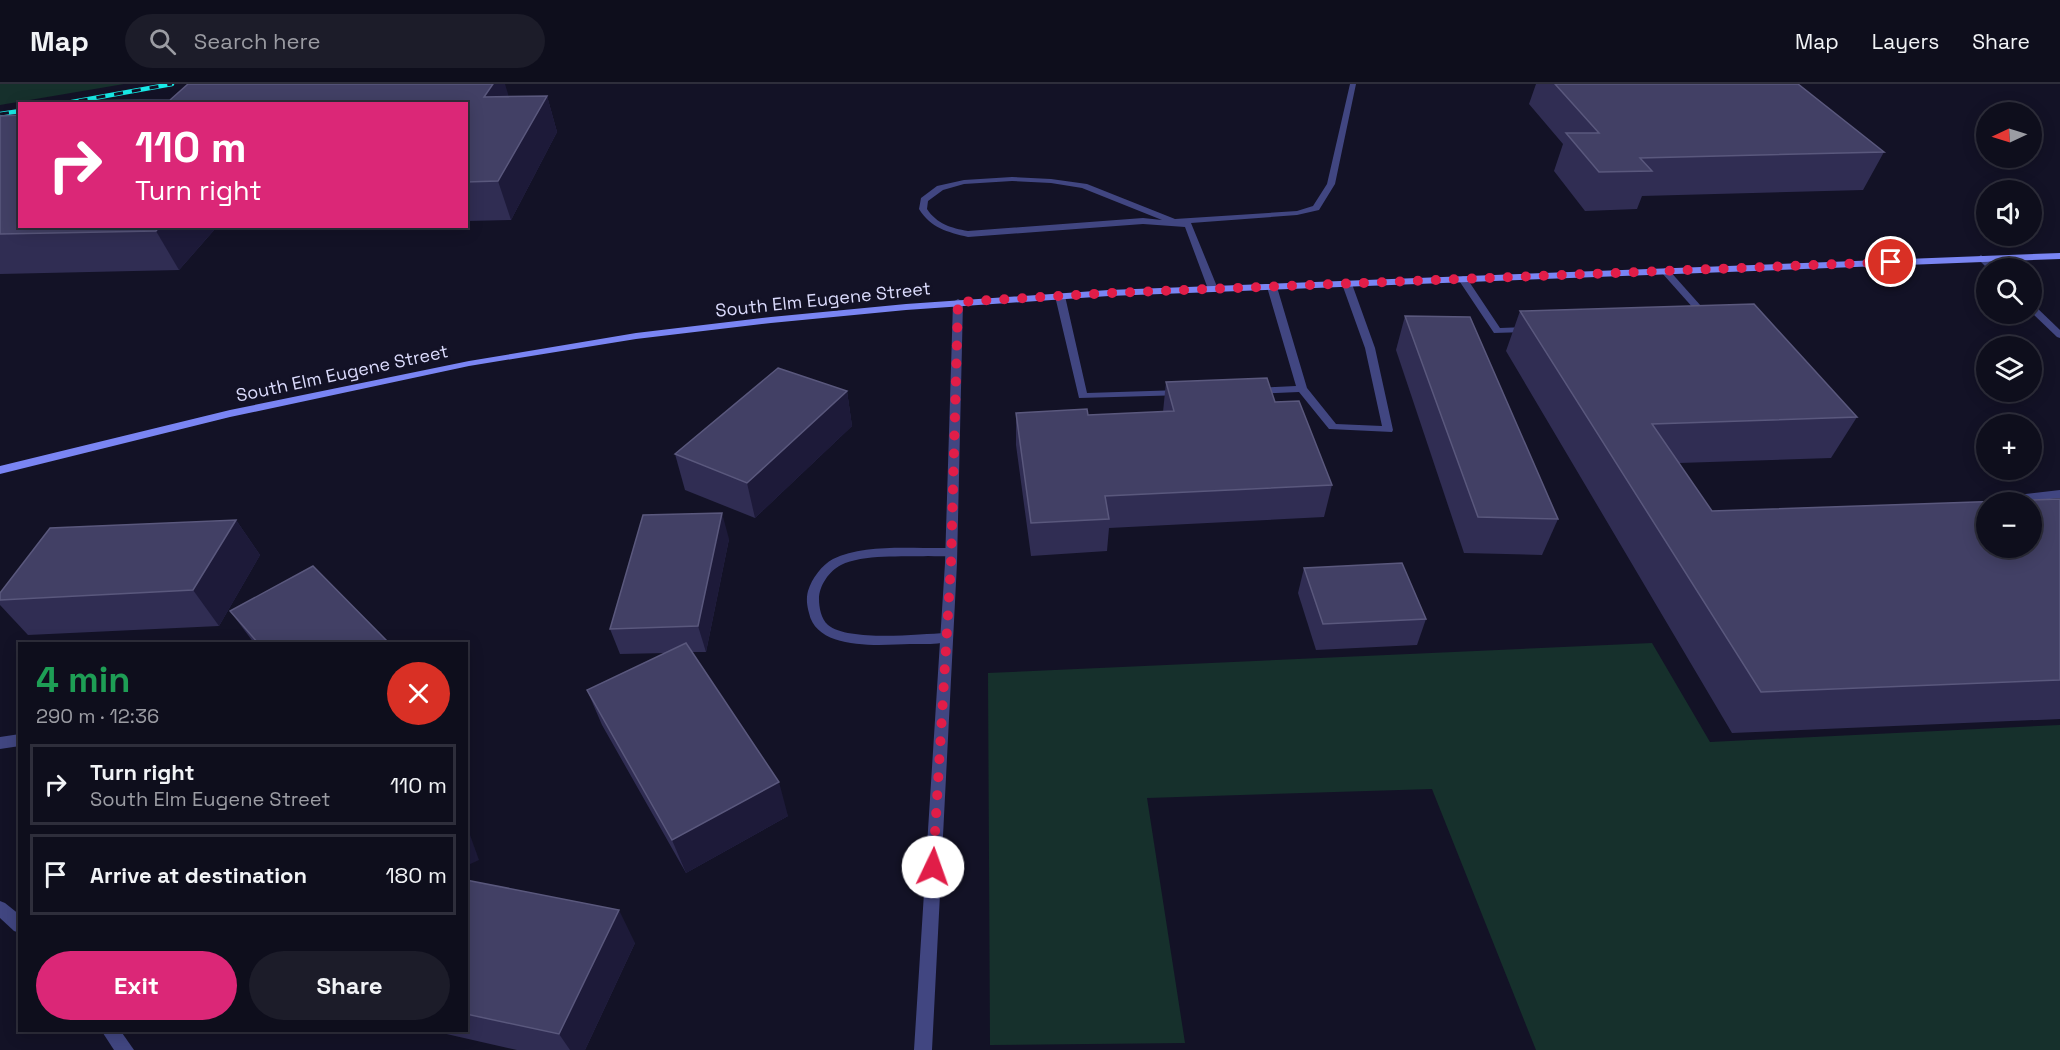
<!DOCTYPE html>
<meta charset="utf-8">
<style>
:root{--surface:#0e0e1c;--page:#1c1c29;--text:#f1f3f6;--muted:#9b9ca3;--line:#2e2e3b;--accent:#db2777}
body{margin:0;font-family:"Space Grotesk",sans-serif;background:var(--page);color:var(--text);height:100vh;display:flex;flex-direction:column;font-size:22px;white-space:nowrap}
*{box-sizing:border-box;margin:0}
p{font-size:20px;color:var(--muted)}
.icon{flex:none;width:33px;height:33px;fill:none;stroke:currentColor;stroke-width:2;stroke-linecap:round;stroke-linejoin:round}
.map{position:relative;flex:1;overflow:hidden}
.side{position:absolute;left:18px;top:558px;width:450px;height:390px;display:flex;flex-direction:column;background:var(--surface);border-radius:0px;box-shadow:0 3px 15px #0003,0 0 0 2px var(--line)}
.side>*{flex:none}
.top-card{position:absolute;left:18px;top:18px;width:450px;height:126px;border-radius:0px;box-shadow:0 3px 15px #0003,0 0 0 2px var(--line);background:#db2777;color:#fff;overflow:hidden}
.needle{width:39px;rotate:266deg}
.fabs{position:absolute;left:1976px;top:18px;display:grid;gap:12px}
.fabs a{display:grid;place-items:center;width:66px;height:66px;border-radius:50%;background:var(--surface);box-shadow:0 3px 15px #0003,0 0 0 2px var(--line);font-size:30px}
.pin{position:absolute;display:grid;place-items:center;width:51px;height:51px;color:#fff;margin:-26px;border:3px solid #fff;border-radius:50%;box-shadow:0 2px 6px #0007}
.me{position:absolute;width:66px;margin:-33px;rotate:3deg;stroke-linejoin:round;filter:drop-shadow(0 0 4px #0008)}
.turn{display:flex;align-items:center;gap:21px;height:126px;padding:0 18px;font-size:27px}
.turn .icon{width:78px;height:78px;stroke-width:2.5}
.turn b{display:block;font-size:42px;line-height:51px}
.round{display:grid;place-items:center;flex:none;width:63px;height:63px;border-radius:32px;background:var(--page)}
.summary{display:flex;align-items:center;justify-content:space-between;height:102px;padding:0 18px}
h1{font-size:36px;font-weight:600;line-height:45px;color:#1e9e55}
.action{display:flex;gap:12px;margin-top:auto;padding:12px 18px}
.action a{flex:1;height:69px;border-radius:36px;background:var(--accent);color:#fff;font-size:24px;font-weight:600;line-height:69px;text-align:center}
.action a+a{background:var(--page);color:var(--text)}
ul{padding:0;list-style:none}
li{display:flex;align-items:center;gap:18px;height:81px;margin:0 12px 9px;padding:0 6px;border:3px solid var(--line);border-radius:0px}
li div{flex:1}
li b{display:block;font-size:22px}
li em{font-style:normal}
header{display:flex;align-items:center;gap:36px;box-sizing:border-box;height:84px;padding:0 30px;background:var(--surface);border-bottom:2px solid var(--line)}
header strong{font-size:28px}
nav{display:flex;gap:33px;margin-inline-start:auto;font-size:21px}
.search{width:420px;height:54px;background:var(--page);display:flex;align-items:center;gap:15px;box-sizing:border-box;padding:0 21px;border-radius:33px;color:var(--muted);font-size:22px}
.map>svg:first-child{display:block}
</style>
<header>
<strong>Map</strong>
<div class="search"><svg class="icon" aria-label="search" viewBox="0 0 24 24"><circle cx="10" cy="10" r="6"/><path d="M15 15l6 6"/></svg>Search here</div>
<nav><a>Map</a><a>Layers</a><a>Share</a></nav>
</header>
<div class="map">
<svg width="2060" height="966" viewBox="0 0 2060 966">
<rect width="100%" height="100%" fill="#131226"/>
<g fill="#16302c">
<path d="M0 0H124L0 21Z"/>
<path d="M1652 559 1710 658 2060 641V966H1536L1432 705 1147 714 1185 959 990 961 988 589Z"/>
</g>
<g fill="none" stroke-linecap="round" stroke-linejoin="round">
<g fill="#414681" fill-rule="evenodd">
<path d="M1350 0H1356L1335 100 1319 126 1297 131 1191 139 1218 205 1216 207H1210L1208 205 1185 143 1143 140 968 153C947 148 931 144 919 125L921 114 937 102 964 96 1012 93 1051 95 1087 100 1175 135 1297 127 1313 122 1327 100ZM1012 97 1051 99 1082 104 1162 136 1143 134 968 147C951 144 937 140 927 125L928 117 943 106 964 100Z"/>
<path d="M1665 184 1668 185 1709 231V235H1703L1662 189 1661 187Z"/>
<path d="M1463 192 1466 193 1500 244 1527 243 1532 246 1530 248 1494 249 1458 195Z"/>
<path d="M1347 197 1352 200 1375 264 1393 346 1392 348 1329 345 1299 308 1255 310 1250 307 1255 304 1296 302 1267 203 1272 200 1277 203 1307 304 1336 340 1382 342 1365 264 1342 200Z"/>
<path d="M1060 209 1065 212 1087 309 1181 306 1185 307V311L1079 314 1055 212Z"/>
<path d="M2060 406V414L2020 418H1987L1993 414Z"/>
<path d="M951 464 955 465 957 468 955 471C946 473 937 472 928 472 903 473 863 470 841 481 829 487 819 502 819 515 819 523 821 535 828 541 849 558 919 550 946 549L951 551 952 554 951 557C938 561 923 560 910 560 880 561 817 567 809 529 807 522 806 514 808 507 812 494 822 481 833 475 865 459 916 465 951 464Z"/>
</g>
<g fill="#414681" fill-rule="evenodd">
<path d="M1981 171 1996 184H1987L1977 174Z"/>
<path d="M958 215 963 218 957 479 932 966H914L945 479 953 218Z"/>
<path d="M2031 220 2034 221 2060 246V254L2057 253 2031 228Z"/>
<path d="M20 650V662L0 665V653Z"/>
<path d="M0 817 5 819 20 831V849L14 847 0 834Z"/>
<path d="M101 946H120L134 966H114Z"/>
</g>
<path fill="#7a85f3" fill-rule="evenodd" d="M2060 169V175L1109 212 906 226 771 239 636 255 469 282 230 333 0 390V382L230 326 469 277 636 249 771 233 906 220 1109 206Z"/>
<defs>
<g id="rail">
<path d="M61 20 172 0"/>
<path d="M0 30 20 27"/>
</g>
</defs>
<use href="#rail" stroke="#18eae7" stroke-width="4.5"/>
<use href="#rail" stroke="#131226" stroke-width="3" stroke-dasharray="9" stroke-linecap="butt"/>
</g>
<g fill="#302d53">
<path d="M1536 0H1798L1884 68 1863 106 1642 112 1637 125 1585 127 1554 87 1563 60 1529 20Z"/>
<path d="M547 12 557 48 511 136 466 137V20L509 13Z"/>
<path d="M0 32 20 142H287L215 145 179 186 0 190Z"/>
<path d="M1520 227 1857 333 1831 374 1679 379 1712 427 2060 415V635L1732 649 1506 267Z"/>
<path d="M1405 232 1558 435 1542 471 1464 469 1396 266Z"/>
<path d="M1166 298 1275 318 1332 401 1324 433 1109 444 1107 467 1031 472 1016 361V329L1088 331 1163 328Z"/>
<path d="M847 307 852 342 755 434 685 406 675 370Z"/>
<path d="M236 436 260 471 219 542 28 551 0 521V509Z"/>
<path d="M729 455 706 568H692L788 732 686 789 602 641 587 606 666 569 620 570 610 545Z"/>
<path d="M1304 484 1426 535 1417 561 1316 566 1298 509Z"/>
<path d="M230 527 390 560 254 559Z"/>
<path d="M466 796 635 859 585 966H517L429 946H466Z"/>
</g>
<g fill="#1d1a39">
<path d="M493 0H505L512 23 484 13Z"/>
<path d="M547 12 557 48 511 136 498 97Z"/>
<path d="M160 142H213L215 145 179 186 156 147Z"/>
<path d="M847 307 852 342 755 434 747 399Z"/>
<path d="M722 429 729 455 706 568 698 542Z"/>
<path d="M236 436 260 471 219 542 193 506Z"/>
<path d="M779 698 788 732 686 789 672 756Z"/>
<path d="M466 740 479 776 466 782Z"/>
<path d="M619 826 635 859 585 966H570L559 950Z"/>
</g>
<g fill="#424065" stroke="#5a587d" stroke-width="1.5" fill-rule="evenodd">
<path d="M188 0H493L484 13 547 12 498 97 466 98V20H52L55 17 170 16Z"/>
<path d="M1555 0H1798L1884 68 1640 74 1652 87 1599 88 1566 49H1599Z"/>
<path d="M20 31V142H160L156 147 0 150V32Z"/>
<path d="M1754 220 1857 333 1652 340 1712 427 2060 415V596L1761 608 1520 227ZM1986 418H2031V464H1986Z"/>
<path d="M1405 232 1470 233 1558 435 1478 433Z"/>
<path d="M778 284 847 307 747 399 675 370Z"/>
<path d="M1267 294 1275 318 1299 317 1332 401 1105 412 1109 435 1031 439 1016 329 1087 325 1088 331 1174 327 1166 298Z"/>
<path d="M722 429 698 542 610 545 643 431Z"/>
<path d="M236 436 193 506 0 516V509L50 444Z"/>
<path d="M1402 479 1426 535 1323 540 1304 484Z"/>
<path d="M313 482 390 560H259L230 527Z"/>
<path d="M686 559 779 698 672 756 587 606Z"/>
<path d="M466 796 619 826 559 950 466 930Z"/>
</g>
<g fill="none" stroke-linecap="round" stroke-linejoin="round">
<path stroke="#e11d48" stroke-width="10" stroke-dasharray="0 18" d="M933 783 951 479 958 218 1109 209 1891 178"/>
</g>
<g text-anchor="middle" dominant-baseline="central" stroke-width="5" stroke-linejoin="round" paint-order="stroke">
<g font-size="18" fill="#dbdbfc" stroke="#131226">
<text transform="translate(823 215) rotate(-6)">South Elm Eugene Street</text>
<text transform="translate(342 289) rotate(-12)">South Elm Eugene Street</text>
</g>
</g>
</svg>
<div class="fabs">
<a><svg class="needle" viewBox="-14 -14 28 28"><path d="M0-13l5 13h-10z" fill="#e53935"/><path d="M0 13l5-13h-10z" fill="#9b9ca3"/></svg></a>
<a><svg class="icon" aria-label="sound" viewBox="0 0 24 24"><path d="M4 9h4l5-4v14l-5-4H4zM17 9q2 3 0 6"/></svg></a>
<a><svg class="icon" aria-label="search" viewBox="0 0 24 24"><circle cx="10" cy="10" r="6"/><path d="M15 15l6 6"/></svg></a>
<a><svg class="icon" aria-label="layers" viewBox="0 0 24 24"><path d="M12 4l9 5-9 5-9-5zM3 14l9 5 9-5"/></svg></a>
<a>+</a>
<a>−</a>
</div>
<div class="pin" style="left:1891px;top:178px;background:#d93025"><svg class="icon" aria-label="arrive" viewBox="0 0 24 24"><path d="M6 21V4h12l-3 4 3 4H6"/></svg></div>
<svg class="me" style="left:933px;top:783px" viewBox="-20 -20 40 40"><circle r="19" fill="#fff"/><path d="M0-13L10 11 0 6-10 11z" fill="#e11d48"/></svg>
<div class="top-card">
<div class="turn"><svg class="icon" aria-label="right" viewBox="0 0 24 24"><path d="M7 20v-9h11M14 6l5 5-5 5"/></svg><div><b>110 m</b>Turn right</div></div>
</div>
<section class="side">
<div class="summary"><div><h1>4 min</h1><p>290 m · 12:36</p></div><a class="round" style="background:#d93025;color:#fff"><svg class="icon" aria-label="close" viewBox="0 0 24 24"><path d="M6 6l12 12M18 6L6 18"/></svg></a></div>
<ul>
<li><svg class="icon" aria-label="right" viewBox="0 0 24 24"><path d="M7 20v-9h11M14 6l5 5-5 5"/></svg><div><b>Turn right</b><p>South Elm Eugene Street</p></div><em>110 m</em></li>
<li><svg class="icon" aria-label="arrive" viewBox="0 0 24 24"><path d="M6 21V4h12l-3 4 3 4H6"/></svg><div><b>Arrive at destination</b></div><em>180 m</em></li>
</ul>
<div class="action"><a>Exit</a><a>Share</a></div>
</section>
</div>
